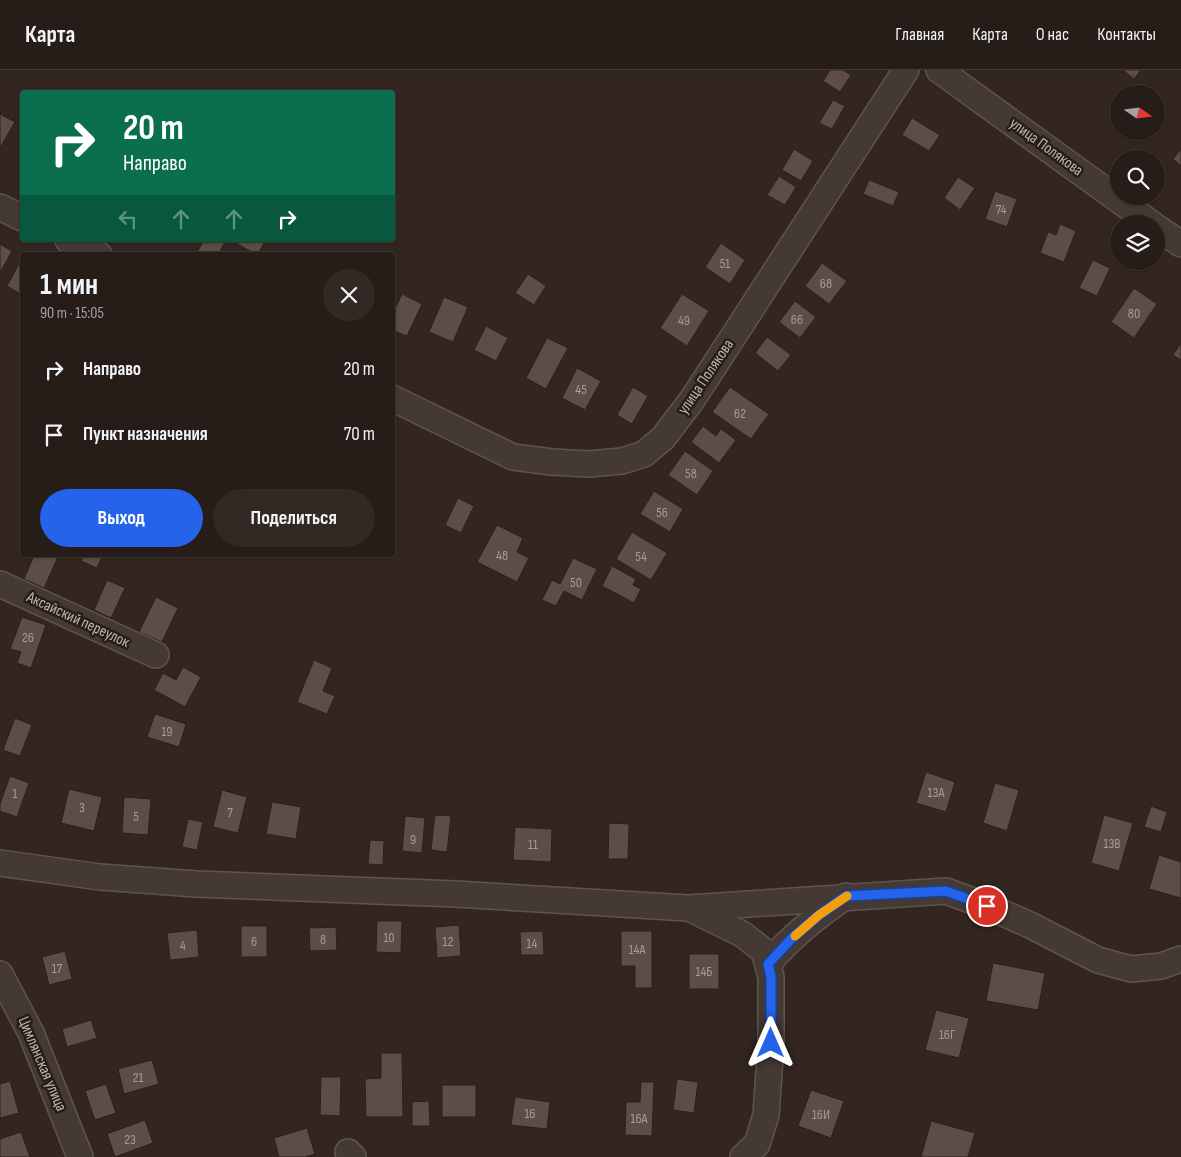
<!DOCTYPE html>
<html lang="ru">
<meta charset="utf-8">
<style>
:root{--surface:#261c18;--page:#322925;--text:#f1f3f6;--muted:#a4a1a2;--line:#423a37;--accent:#2563eb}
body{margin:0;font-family:"Sofia Sans Condensed",sans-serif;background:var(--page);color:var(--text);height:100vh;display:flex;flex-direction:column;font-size:19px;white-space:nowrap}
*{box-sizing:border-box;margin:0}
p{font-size:16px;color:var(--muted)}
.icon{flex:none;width:28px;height:28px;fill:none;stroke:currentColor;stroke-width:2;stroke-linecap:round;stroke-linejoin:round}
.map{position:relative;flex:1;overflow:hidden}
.details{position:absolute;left:20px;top:182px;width:375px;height:305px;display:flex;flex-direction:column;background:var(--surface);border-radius:5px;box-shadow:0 1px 4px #0004,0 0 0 1px var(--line)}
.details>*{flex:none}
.banner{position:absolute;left:20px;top:20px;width:375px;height:152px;border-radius:5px;box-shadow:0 1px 4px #0004,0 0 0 1px var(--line);background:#0b6e4f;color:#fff;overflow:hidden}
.needle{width:32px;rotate:104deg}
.controls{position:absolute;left:1110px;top:15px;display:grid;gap:10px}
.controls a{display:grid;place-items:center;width:55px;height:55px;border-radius:50%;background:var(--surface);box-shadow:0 1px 4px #0004,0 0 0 1px var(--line);font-size:25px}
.pin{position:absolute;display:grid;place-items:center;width:42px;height:42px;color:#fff;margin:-21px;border:2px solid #fff;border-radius:50%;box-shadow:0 1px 5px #0007}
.me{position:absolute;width:55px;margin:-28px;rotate:0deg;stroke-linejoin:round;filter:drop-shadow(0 0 4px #0008)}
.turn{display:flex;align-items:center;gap:18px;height:105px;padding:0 20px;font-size:22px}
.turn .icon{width:65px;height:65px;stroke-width:2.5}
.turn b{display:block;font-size:35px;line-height:42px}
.lanes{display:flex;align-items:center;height:48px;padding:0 20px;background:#0003;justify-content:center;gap:25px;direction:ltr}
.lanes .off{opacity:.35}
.round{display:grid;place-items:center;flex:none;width:52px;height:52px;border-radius:26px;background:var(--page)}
.overview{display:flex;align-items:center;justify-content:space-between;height:85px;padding:0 20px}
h1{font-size:30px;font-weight:700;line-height:38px}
.action{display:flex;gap:10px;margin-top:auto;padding:10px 20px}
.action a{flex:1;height:58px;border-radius:30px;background:var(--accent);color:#fff;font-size:20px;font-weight:700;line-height:58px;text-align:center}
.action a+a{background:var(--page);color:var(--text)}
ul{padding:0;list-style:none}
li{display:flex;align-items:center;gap:15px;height:65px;padding:0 20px}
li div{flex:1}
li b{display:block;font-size:19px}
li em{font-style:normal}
header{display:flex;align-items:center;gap:30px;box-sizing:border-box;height:70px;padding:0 25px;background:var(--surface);border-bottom:1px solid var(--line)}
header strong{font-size:24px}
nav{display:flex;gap:28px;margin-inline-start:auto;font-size:18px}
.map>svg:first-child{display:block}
</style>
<header>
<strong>Карта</strong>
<nav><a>Главная</a><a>Карта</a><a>О нас</a><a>Контакты</a></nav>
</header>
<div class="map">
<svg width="1181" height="1087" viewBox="0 0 1181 1087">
<rect width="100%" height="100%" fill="#332620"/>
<g fill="#5c4e47" stroke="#2a201b">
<path d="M830 0H843L851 5 840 22 823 11Z"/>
<path d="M1123 0H1141L1134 9Z"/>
<path d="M1140 14 1152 24H1133Z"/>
<path d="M833 30 845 36 832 59 819 53Z"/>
<path d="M0 44 15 52 0 78Z"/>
<path d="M912 48 940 65 929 81 902 65Z"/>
<path d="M794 79 813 91 801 111 782 100Z"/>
<path d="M1181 79V96L1173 89Z"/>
<path d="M779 106 796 117 785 135 767 125Z"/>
<path d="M958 107 975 118 960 140 944 128Z"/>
<path d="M869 110 899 122 893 136 863 124Z"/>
<path d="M995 121 1017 129 1007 157 985 149Z"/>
<path d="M1060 154 1076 161 1064 192 1040 183 1048 162 1056 165Z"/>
<path d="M204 170H226L218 185H197L196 184Z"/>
<path d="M237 170H266L257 185 236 173Z"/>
<path d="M721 173 745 190 730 214 705 197Z"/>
<path d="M0 174 12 181 0 203Z"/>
<path d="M22 188V225L7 216Z"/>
<path d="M1093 190 1110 198 1097 226 1079 218Z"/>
<path d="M822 193 847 211 829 234 805 216Z"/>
<path d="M528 204 546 216 534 235 515 223Z"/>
<path d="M1134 218 1157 234 1134 268 1111 252Z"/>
<path d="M402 224 422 234 407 266 392 260V245Z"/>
<path d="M682 224 709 241 687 276 660 258Z"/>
<path d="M444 227 468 237 453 272 429 262Z"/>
<path d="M795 231 816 247 800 268 779 252Z"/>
<path d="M486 256 508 268 496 291 474 280Z"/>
<path d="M767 267 791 285 778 301 755 283Z"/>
<path d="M547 268 568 278 546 319 526 308Z"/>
<path d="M1181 273V290L1173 285Z"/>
<path d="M577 298 601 311 585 340 562 328Z"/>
<path d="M633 317 648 326 632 354 617 345Z"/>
<path d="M730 317 769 344 751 369 712 342Z"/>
<path d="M703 356 716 366 721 359 736 370 719 393 691 372Z"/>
<path d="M685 381 713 401 697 425 668 405Z"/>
<path d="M654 421 683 439 670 462 640 444Z"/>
<path d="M458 428 474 436 461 463 445 455Z"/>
<path d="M497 455 523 468 517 482 529 488 517 512 477 492Z"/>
<path d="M632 462 667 483 651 510 616 489Z"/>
<path d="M34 485H54L58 487 44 518 24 509Z"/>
<path d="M83 485H103L97 498 81 491Z"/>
<path d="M573 488 597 499 582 530 564 521 556 536 542 530 552 510 560 514Z"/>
<path d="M612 496 636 509 633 515 641 519 634 533 602 516Z"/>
<path d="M107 510 125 518 111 548 94 540Z"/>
<path d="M156 527 178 538 162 572 139 562Z"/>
<path d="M22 547 46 555 31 598 17 593 21 582 10 579Z"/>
<path d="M314 590 332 598 323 621 335 626 327 644 297 632Z"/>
<path d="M183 597 201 607 185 637 154 620 163 603 176 610Z"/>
<path d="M155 644 186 654 179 677 147 667Z"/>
<path d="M15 648 32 655 20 686 3 680Z"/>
<path d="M926 702 955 712 946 742 916 733Z"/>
<path d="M10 706 29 713 17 747 0 741V734Z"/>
<path d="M995 713 1019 720 1007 761 983 753Z"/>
<path d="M69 719 102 727 94 761 61 753Z"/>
<path d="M222 720 247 727 238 763 213 757Z"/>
<path d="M124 727 151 729 148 765 122 763Z"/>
<path d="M272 732 301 737 296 769 266 764Z"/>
<path d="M1151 736 1167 742 1161 762 1144 757Z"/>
<path d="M435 745 451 746 447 782 431 780Z"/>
<path d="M1104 745 1133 753 1119 801 1091 793Z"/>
<path d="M405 746 425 748 422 783 402 781Z"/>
<path d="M188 749 203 752 197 780 182 777Z"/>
<path d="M609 753 629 754 628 789H608Z"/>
<path d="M515 757 552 759 551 792 513 790Z"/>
<path d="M370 770 384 771 383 795 368 794Z"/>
<path d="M1159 785 1181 792V828L1149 819Z"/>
<path d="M377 851H402L401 883 376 882Z"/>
<path d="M459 855 461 886 437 888 435 857Z"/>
<rect x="241" y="856" width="26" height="31"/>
<path d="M336 857 337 880 310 881 309 858Z"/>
<path d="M197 860 199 887 170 890 167 863Z"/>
<path d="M543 861 544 885H521L520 862Z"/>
<path d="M621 861H652V918H635V896H621Z"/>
<path d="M65 881 72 909 49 915 42 887Z"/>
<rect x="689" y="884" width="30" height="35"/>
<path d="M993 893 1045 903 1038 940 986 931Z"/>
<path d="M936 940 969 948 959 988 925 980Z"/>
<path d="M91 950 97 968 67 977 62 959Z"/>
<path d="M381 983H402L403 1047H366L365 1009 381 1008Z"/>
<path d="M152 990 159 1014 124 1024 118 999Z"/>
<path d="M321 1007H341L340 1046 320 1045Z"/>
<path d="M677 1009 698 1012 694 1043 673 1040Z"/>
<path d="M10 1011 19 1043 0 1048V1014Z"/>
<path d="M641 1012H654L652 1066 625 1065 626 1032H640Z"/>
<path d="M106 1014 116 1043 95 1050 85 1021Z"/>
<rect x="442" y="1015" width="34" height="32"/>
<path d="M811 1020 844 1031 831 1068 798 1056Z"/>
<path d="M515 1027 550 1032 547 1059 511 1055Z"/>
<path d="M429 1031 430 1056H412V1032Z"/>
<path d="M145 1050 153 1073 115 1087 107 1064Z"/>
<path d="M931 1051 975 1063 968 1087H921Z"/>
<path d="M307 1058 315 1084 305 1087H279L274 1068Z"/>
<path d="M21 1062 30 1087H0V1069Z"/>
</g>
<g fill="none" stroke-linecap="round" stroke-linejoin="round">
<defs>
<g id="minor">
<path d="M939 0 1152 154"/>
<path d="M0 137 22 148"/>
<path d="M1156 157 1181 174"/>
<path d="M68 170 99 185"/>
<path d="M392 328 513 387 552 392 589 394 622 391 644 384 663 368 692 330 906 0"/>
<path d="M0 514 156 585"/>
<path d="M0 793 100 807 197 814 455 824 688 838 946 821 987 836 1030 855 1098 890 1131 899 1161 896 1181 889"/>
<path d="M691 839 742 864 764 881 771 907V973L766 1045 757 1074 743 1087"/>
<path d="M768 894C790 867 817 846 846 826"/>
<path d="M0 904 31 963 80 1087"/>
<path d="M348 1082 353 1087"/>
</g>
</defs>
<use href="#minor" stroke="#5f544e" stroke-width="28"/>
<use href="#minor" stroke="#443933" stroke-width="25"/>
</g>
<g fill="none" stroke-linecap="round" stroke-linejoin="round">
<defs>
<path id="route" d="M771 973V907L768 894 792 868 819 845 846 826 946 821 987 836"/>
</defs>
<use href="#route" stroke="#184099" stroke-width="12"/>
<use href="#route" stroke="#2563eb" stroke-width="9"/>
<path stroke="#f59e0b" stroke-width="9" d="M795 866 819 845 847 826"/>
</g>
<g text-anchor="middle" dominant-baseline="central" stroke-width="5" stroke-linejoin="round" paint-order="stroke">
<g font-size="14" fill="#a89a94">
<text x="1001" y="139">74</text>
<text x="725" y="193">51</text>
<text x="826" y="213">68</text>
<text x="1134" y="243">80</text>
<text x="797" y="249">66</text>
<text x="684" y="250">49</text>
<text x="581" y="319">45</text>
<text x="740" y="343">62</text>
<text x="691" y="403">58</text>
<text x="662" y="442">56</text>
<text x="502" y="485">48</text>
<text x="641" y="486">54</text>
<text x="576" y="512">50</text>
<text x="28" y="567">26</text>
<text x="167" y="661">19</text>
<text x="936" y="722">13А</text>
<text x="15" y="723">1</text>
<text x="82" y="737">3</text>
<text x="230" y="742">7</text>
<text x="136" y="746">5</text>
<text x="413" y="769">9</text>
<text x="1112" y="773">13В</text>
<text x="533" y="774">11</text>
<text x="389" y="867">10</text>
<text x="323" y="869">8</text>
<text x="254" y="871">6</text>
<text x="448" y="871">12</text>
<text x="532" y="873">14</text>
<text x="183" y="875">4</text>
<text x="637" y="879">14А</text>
<text x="57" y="898">17</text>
<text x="704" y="901">14Б</text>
<text x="947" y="964">16Г</text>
<text x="138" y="1007">21</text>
<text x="530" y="1043">16</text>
<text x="821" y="1044">16И</text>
<text x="639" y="1048">16А</text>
<text x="130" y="1069">23</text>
</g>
<g font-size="16" fill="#c1b4ad" stroke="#281e19">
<text transform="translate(1046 77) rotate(36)">улица Полякова</text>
<text transform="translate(706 307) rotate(-56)">улица Полякова</text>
<text transform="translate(78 550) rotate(25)">Аксайский переулок</text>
<text transform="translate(42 994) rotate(67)">Цимлянская улица</text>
</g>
</g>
</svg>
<div class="controls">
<a><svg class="needle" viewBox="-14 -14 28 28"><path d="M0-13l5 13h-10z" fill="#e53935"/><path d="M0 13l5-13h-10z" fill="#a4a1a2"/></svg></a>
<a><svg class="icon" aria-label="search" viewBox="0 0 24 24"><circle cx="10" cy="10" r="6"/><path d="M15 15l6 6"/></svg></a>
<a><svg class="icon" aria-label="layers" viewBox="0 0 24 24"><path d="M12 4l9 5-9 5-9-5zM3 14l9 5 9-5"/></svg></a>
</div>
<div class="pin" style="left:987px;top:836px;background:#d93025"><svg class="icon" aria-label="arrive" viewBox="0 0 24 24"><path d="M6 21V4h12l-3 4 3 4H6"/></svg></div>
<svg class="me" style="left:771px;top:973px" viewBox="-20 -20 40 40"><path d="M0-17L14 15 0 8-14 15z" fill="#2563eb" stroke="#fff" stroke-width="4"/></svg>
<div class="banner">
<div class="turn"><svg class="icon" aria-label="right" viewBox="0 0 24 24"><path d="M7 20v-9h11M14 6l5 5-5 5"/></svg><div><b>20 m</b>Направо</div></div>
<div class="lanes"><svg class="icon off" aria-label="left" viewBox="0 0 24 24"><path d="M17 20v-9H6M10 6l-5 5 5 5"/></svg><svg class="icon off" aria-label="ahead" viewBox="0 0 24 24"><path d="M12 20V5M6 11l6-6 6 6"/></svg><svg class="icon off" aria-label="ahead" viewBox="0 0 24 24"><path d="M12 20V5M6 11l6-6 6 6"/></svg><svg class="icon" aria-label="right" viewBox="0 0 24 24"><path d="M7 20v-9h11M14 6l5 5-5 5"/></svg></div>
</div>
<section class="details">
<div class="overview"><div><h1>1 мин</h1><p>90 m · 15:05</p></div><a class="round"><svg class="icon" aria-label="close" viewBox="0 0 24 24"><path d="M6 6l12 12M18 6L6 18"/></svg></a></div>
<ul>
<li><svg class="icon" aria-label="right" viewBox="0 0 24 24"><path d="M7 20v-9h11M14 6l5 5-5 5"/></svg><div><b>Направо</b></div><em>20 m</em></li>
<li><svg class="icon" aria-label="arrive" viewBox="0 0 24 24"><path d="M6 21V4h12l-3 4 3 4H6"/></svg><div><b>Пункт назначения</b></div><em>70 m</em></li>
</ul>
<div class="action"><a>Выход</a><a>Поделиться</a></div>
</section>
</div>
